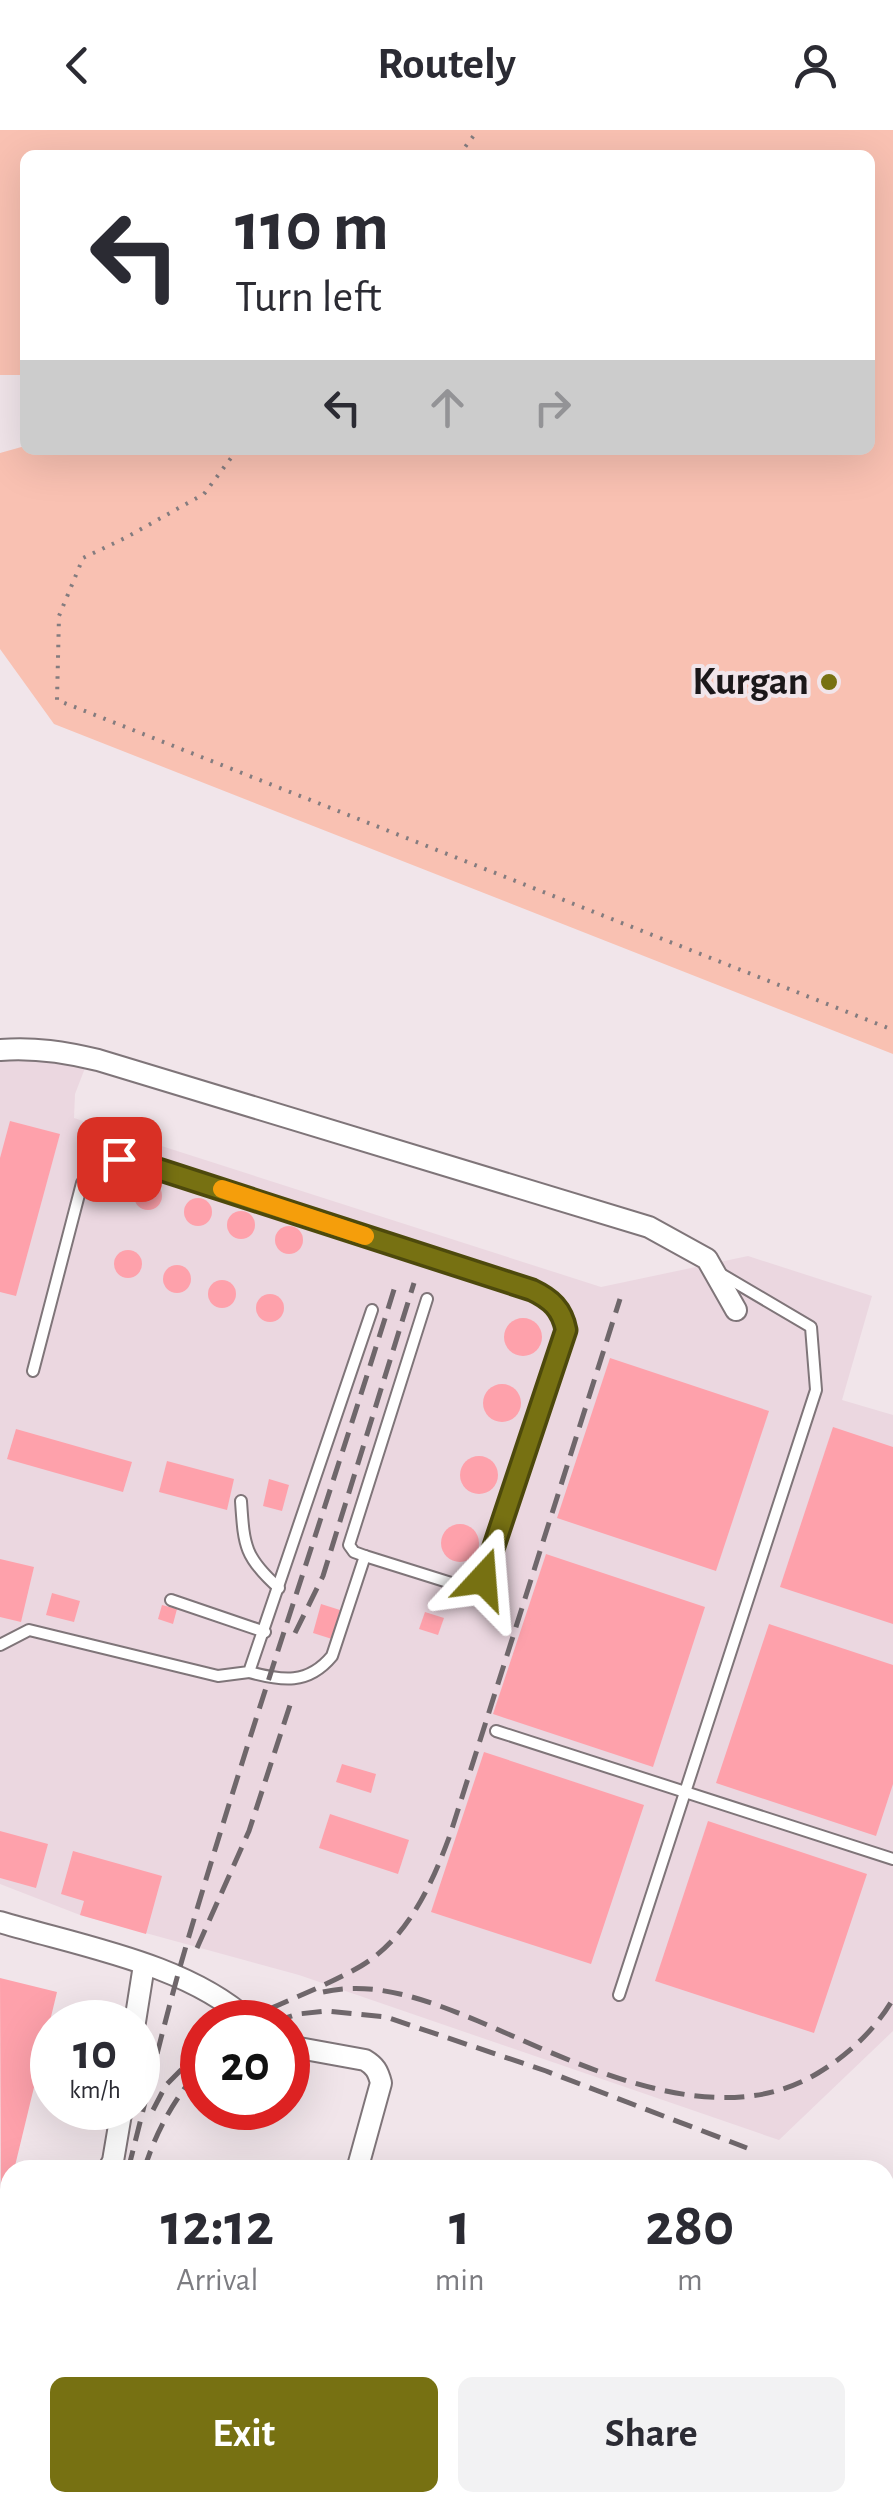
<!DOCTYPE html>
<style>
:root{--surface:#fff;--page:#f2f2f3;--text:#2b2b33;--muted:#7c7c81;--accent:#777112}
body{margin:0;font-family:"Alegreya Sans",sans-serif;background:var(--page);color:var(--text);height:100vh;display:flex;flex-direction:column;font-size:38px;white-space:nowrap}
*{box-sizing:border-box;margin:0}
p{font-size:32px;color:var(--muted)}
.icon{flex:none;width:55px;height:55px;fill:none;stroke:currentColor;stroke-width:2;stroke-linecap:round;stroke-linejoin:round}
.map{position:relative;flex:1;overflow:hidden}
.sheet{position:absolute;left:0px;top:2030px;width:895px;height:352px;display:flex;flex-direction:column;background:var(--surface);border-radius:30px 30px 0 0;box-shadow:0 10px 40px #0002}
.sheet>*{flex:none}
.top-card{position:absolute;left:20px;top:20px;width:855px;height:305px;border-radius:15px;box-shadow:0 10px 40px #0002;background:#fff;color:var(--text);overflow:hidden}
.speed{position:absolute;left:30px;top:1870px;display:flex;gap:20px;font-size:50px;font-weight:700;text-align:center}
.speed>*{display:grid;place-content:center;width:130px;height:130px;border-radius:50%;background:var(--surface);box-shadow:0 10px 40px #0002;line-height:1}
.speed small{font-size:25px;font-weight:400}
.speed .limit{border:15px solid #d22;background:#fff;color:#111}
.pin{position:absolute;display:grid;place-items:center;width:85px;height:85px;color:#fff;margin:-42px;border-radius:20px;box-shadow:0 5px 15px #0006}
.me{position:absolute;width:110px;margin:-55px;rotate:19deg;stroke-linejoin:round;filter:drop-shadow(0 0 8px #0008)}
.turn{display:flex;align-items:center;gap:35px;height:210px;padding:0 50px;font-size:45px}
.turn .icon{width:130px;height:130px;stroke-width:2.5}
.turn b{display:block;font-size:70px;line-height:85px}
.lanes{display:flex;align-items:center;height:95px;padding:0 50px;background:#0003;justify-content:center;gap:50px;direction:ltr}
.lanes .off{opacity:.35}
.eta{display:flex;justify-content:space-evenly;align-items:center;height:170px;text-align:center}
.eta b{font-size:60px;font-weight:700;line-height:70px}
.cta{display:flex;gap:20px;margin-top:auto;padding:20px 50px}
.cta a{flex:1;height:115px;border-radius:15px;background:var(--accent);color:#fff;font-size:40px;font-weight:700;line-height:115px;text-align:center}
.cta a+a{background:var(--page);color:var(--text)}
header{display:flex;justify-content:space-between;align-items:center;height:130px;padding:0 50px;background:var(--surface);font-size:45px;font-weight:700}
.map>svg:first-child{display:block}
</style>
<header><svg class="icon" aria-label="back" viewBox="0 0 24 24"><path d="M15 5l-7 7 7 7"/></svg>Routely<svg class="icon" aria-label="person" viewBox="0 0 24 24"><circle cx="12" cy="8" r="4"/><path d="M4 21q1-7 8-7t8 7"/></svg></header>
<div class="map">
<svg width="893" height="2381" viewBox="0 0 893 2381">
<rect width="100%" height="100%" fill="#f1e5ea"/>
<path fill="#ebd7e0" d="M48 929 85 938 75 964 74 988 601 1157 748 1126 872 1166 842 1270 893 1285V1901L779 2010 299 1845 80 1785 0 1754V930Z"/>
<path fill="#f9c1b2" d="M0 0H893V924L54 594 0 519V323L25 316V320H870V25H25V245H0Z"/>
<g fill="#fea1ab">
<path d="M10 991 60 1004 16 1166 0 1162V1028Z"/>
<circle cx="148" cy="1066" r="14"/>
<circle cx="198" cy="1082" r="14"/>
<circle cx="241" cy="1095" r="14"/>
<circle cx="289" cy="1110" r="14"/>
<circle cx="128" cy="1134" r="14"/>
<circle cx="177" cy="1149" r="14"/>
<circle cx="222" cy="1164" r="14"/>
<circle cx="270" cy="1178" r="14"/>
<circle cx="523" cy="1207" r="19"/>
<path d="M610 1228 769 1281 716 1441 557 1388Z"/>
<circle cx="502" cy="1273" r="19"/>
<path d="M833 1297 893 1317V1494L780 1457Z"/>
<path d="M16 1299 132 1332 123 1362 7 1329Z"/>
<circle cx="479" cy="1345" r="19"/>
<path d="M167 1331 234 1349 227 1380 159 1362Z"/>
<path d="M269 1349 289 1355 282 1381 263 1376Z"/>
<circle cx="460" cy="1413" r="19"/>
<path d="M546 1424 705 1477 653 1637 493 1584Z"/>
<path d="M0 1429 34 1437 21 1492 0 1487Z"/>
<path d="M52 1463 80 1471 74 1492 46 1485Z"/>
<path d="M321 1474 340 1480 332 1509 313 1503Z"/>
<path d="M162 1475 177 1479 173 1494 158 1489Z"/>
<path d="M425 1482 444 1488 438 1505 419 1499Z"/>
<path d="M769 1494 893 1535V1654L876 1706 716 1653Z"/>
<path d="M484 1622 644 1675 591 1834 431 1782Z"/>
<path d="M342 1634 376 1644 371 1663 336 1652Z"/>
<path d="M330 1684 409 1710 398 1744 319 1718Z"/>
<path d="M708 1691 867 1744 814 1903 655 1851Z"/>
<path d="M0 1701 48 1714 36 1758 0 1748Z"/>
<path d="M73 1721 162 1746 146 1804 80 1785 84 1771 61 1764Z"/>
<path d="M0 1848 57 1862 14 2040H10V2055L1 2091Z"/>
<path d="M69 2372H143L141 2381H67Z"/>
<path d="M549 2372H657L654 2381H547Z"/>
</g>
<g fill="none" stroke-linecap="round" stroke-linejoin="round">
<defs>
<g id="service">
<path d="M33 1241 82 1053C92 1034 110 1029 130 1029L532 1160C551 1169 562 1179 566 1200L483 1449 467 1458 365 1426 332 1526C308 1555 282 1551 249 1542"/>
<path d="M241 1371C244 1415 244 1427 279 1458"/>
<path d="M365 1426 354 1422 349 1415 427 1169"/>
<path d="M171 1470 265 1502"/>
<path d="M0 1515 29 1500 218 1546 249 1542 372 1180"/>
<path d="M496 1601 893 1729"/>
<path d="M619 1865 816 1260 811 1197 721 1144"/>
</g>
<g id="minor">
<path d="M0 920C34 917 65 922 98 930L649 1097 707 1129 736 1180"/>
<path d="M0 1792C80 1816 188 1834 250 1892"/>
<path d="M135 1892 144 1835"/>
<path d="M288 1916 365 1930C375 1936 378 1941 381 1953L357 2040"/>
<path d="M108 2040 113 2031 122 1978"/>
<path d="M0 2306 10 2274"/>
<path d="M346 2372 385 2381"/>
<path d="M487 2372V2381"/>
<path d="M269 2381 272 2372"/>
</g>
</defs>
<use href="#service" stroke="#7f7579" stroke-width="14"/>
<use href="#minor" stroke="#7f7579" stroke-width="24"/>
<g stroke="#847c7f" stroke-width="4" stroke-dasharray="2.5 8" stroke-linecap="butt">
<path d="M459 25 478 0"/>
<path d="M237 320 204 364 125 408 83 428 59 486 57 570 893 900"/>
</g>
<use href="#service" stroke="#fff" stroke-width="10"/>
<use href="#minor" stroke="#fff" stroke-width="20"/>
<g stroke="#6f676b" stroke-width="5" stroke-dasharray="20 10" stroke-linecap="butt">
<path d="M295 1503 323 1446 414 1153"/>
<path d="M197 1818 249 1701 293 1566"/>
<path d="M323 1862C377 1850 429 1871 478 1891 577 1933 715 2006 818 1943 848 1925 875 1900 893 1869"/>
<path d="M243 1892C281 1872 323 1858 361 1836 408 1808 432 1754 450 1705L620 1169"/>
<path d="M273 1892 298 1884 327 1881 386 1887 546 1941 747 2018"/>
<path d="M153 1980 166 1955 202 1919"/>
<path d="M128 2040C148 1962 166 1883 189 1806 254 1586 329 1369 397 1150"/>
<path d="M144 2040C156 2001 175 1967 202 1937"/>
<path d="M59 2381 61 2372"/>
</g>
</g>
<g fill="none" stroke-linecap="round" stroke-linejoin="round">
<defs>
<path id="route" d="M119 1029 130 1030 532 1160C551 1169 562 1179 566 1200L483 1449"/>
</defs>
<use href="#route" stroke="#4d490c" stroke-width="25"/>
<use href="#route" stroke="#777112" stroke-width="18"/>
<path stroke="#f59e0b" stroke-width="18" d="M222 1059 365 1106"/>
</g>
<circle fill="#777112" stroke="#f1e5ea" stroke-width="4" cx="829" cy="552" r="10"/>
<g text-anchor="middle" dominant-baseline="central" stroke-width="8" stroke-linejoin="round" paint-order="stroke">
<g font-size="40" font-weight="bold" fill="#1b1719" stroke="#f1e5ea" text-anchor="end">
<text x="809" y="552">Kurgan</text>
</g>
</g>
</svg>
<div class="speed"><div>10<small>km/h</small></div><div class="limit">20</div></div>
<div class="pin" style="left:119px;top:1029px;background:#d93025"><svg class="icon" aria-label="arrive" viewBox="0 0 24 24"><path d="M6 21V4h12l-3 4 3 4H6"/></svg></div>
<svg class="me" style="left:483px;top:1449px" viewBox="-20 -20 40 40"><path d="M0-17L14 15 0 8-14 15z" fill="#777112" stroke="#fff" stroke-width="4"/></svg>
<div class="top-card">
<div class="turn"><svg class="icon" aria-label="left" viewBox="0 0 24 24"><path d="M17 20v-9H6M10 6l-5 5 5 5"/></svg><div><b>110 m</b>Turn left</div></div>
<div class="lanes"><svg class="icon" aria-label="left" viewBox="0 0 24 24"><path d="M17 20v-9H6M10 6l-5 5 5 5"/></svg><svg class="icon off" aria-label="ahead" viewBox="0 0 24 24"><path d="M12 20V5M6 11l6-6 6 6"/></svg><svg class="icon off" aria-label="right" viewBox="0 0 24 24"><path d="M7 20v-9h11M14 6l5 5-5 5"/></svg></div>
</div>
<section class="sheet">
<div class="eta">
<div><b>12:12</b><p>Arrival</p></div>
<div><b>1</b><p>min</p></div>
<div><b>280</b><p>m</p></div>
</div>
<div class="cta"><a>Exit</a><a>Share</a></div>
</section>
</div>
